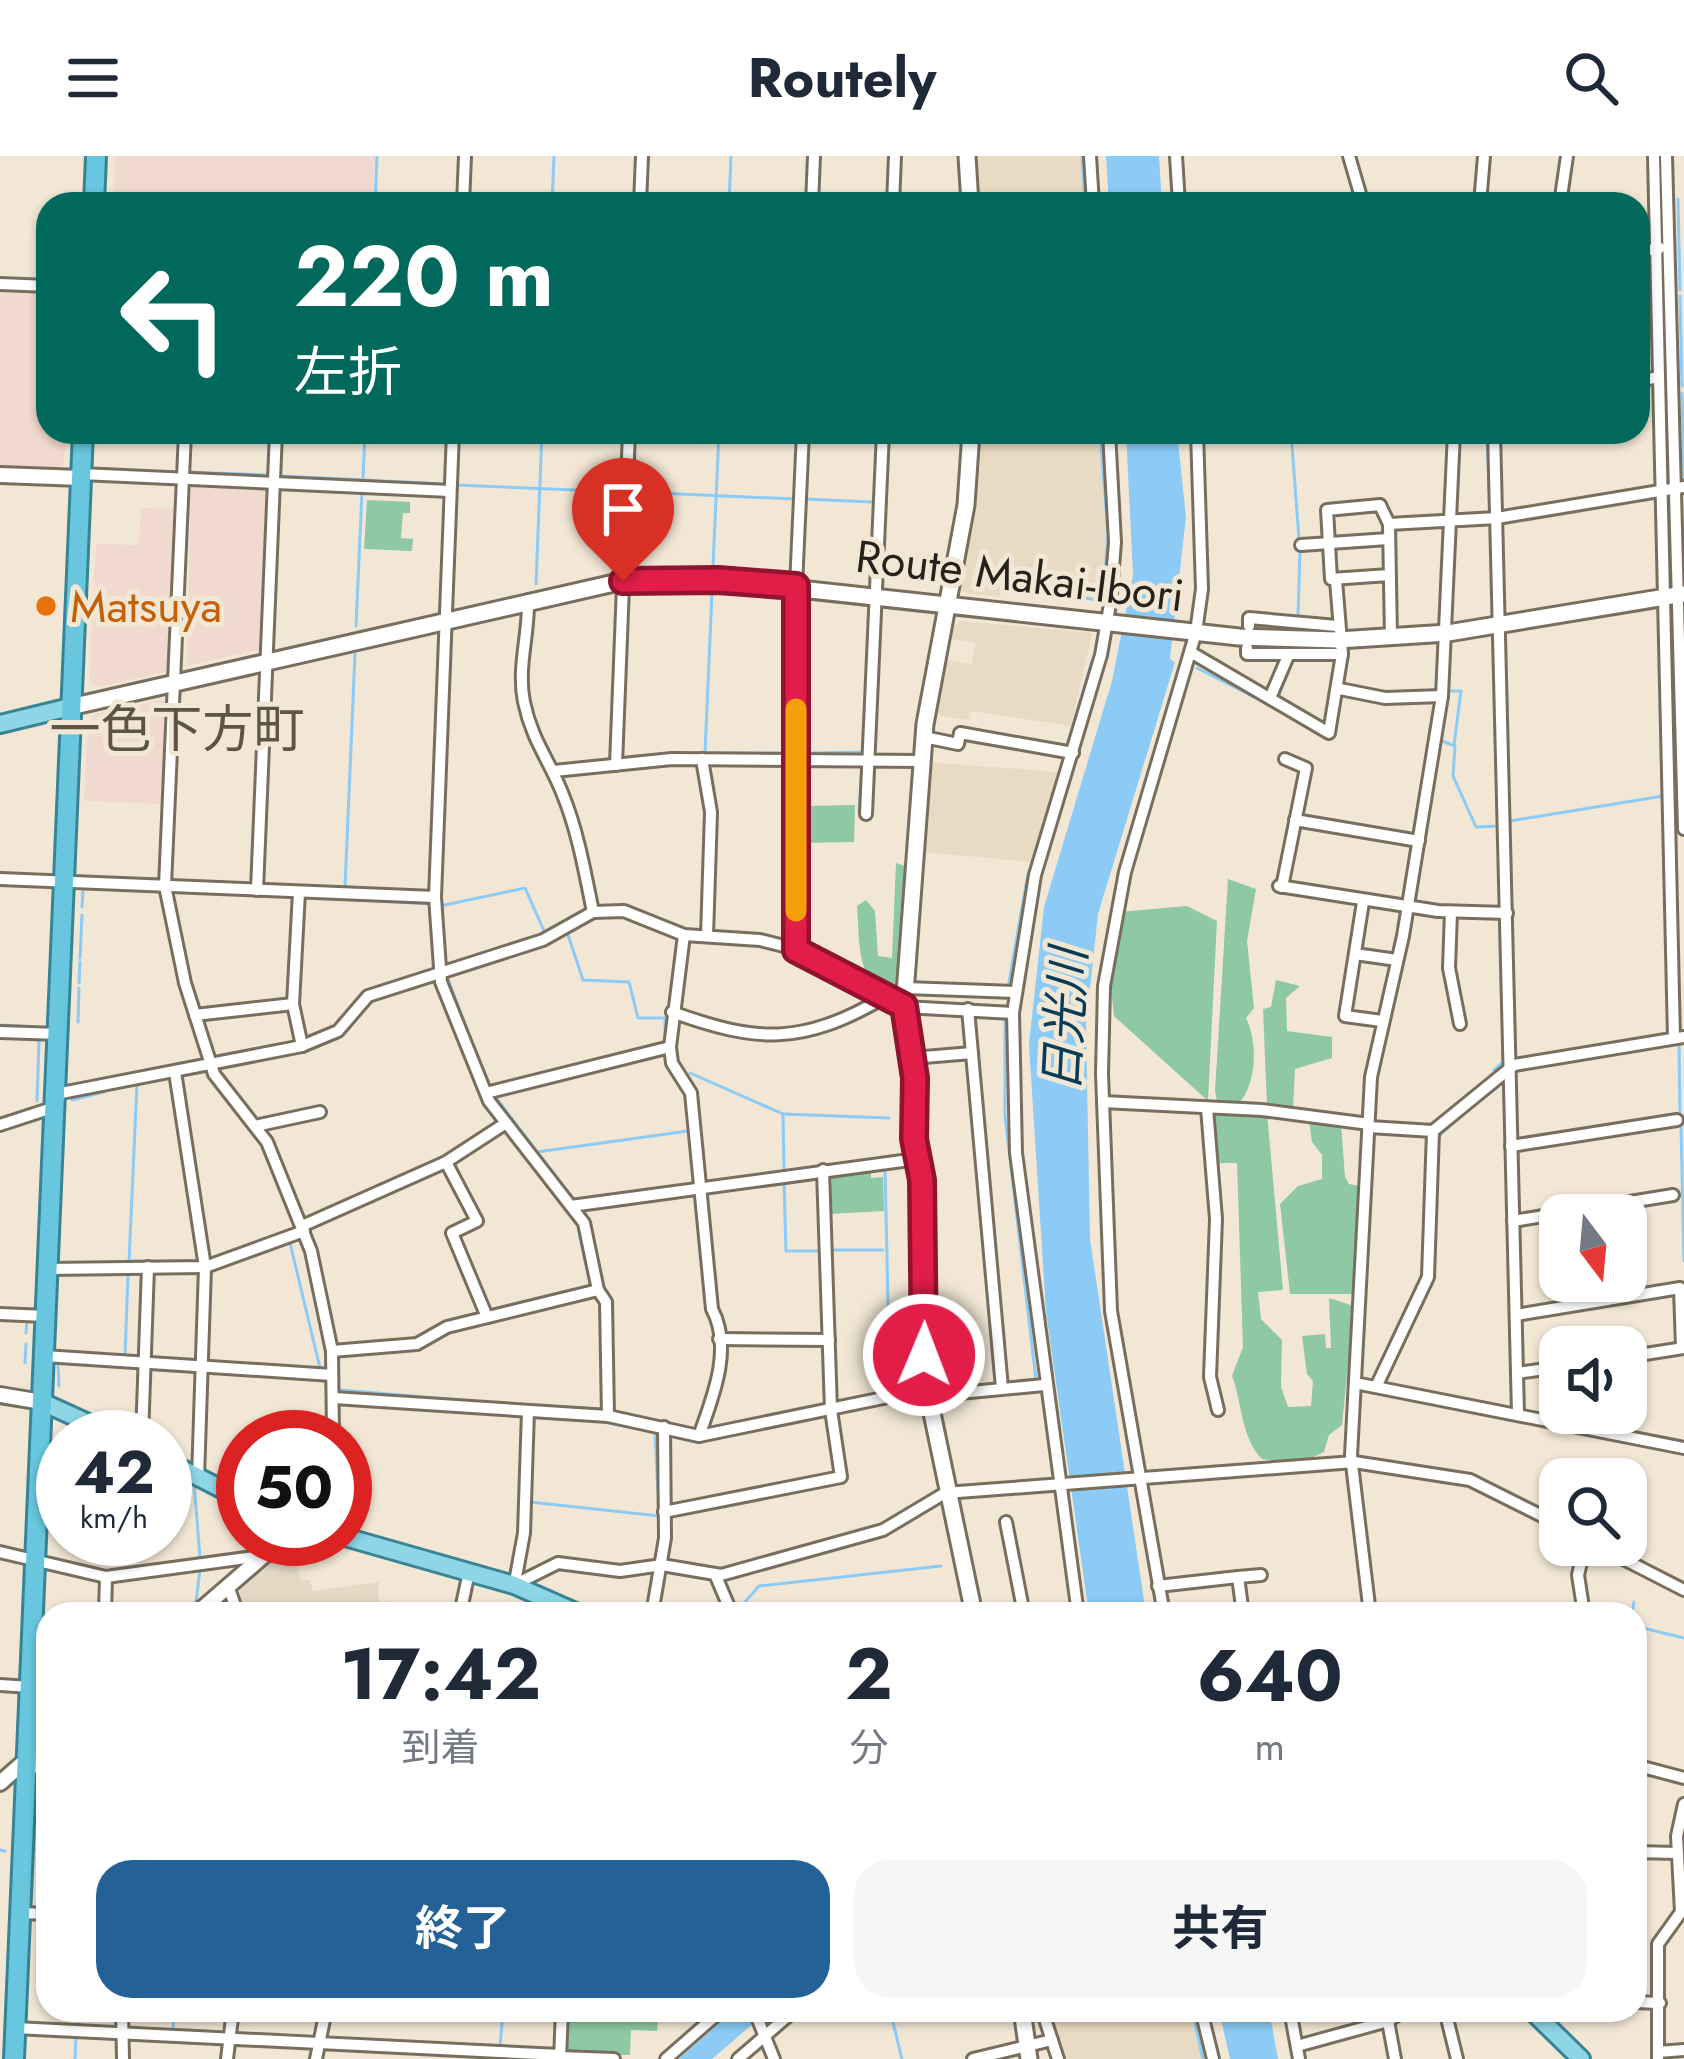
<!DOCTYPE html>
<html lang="ja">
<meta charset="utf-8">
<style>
:root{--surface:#fff;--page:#f6f6f7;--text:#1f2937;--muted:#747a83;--accent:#236197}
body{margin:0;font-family:Jost,"Noto Sans JP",sans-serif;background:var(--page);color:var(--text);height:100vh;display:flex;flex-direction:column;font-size:45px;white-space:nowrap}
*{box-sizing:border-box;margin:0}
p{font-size:39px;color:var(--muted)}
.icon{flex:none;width:66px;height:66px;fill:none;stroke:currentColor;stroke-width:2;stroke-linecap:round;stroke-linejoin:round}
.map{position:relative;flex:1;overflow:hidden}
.side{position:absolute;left:36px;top:1446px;width:1611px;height:420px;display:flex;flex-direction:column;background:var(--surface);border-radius:36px;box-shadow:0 3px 9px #0004}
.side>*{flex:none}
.top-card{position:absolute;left:36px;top:36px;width:1614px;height:252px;border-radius:36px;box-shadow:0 3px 9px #0004;background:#00695c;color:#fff;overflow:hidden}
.needle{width:78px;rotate:164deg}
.fabs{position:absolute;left:1539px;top:1038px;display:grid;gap:24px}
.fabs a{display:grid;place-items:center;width:108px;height:108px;border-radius:24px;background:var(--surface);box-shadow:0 3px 9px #0004;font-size:60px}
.speed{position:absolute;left:36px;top:1254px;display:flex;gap:24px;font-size:60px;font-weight:700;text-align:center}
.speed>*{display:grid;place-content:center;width:156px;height:156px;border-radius:50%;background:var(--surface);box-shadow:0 3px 9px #0004;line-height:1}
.speed small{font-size:30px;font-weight:400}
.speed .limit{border:18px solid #d22;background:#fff;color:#111}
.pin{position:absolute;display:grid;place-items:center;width:102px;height:102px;color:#fff;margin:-123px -51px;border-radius:50% 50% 50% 0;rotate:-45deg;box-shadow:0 0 12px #0007}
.pin .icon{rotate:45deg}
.me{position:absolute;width:132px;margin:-66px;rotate:1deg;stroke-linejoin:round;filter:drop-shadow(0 0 9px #0008)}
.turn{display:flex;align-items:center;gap:42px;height:252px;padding:0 60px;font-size:54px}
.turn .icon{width:156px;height:156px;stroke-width:2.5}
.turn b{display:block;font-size:84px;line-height:102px}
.eta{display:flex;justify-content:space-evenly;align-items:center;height:204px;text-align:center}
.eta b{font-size:72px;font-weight:700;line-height:84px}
.cta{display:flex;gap:24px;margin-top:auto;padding:24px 60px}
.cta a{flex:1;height:138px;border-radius:36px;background:var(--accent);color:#fff;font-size:48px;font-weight:700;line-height:138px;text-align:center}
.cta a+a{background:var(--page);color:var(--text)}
header{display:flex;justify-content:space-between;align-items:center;height:156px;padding:0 60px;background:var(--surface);font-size:54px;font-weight:700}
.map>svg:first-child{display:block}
</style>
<header><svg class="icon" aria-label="menu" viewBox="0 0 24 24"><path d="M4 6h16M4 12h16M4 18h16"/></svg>Routely<svg class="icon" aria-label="search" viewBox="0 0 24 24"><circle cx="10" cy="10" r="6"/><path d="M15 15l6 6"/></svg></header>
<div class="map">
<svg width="1684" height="1903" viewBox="0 0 1684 1903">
<rect width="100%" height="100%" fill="#f2e7d5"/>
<g fill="#f0d9ce">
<path d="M115 0H375L373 48H113Z"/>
<path d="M0 134 48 135V276H68L62 313 0 310Z"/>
<path d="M191 327 269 335 263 487 258 494 187 510Z"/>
<path d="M141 352 176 353 169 510 165 516 97 531 89 524 96 388 139 389Z"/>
<path d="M163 543 167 547 164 648 84 645 88 568 96 558Z"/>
</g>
<g fill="#e9dac3">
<path d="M973 0H1081L1084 48H975Z"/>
<path d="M978 276H1099L1106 379 1103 444 1001 436 1000 441 965 437 959 430 973 352Z"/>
<path d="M960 465 1092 477 1071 570 971 555 969 564 935 559 946 504 972 508 975 487 950 483 952 471Z"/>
<path d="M928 606 1058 616 1031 706 924 696Z"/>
<path d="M1047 1854H1190L1202 1903H1061Z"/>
</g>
<path fill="#e4d9c5" d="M292 1391 301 1425 309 1423 313 1435 378 1426 379 1445 390 1446V1458H243L239 1432Z"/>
<g fill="#8ec8a4">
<path d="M367 344 410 346V357H403L401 382 413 383 412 395 364 393Z"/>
<path d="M855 649 854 686 801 687V650Z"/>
<path d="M896 707 909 711 899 841C855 834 860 786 857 750L866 744 875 755 878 800 892 802Z"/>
<path d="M1228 723 1256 733 1247 785 1254 852 1246 862C1258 886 1257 929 1238 948L1217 945 1215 935Z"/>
<path d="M1187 750 1217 765 1208 945 1114 860 1111 831 1119 756Z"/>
<path d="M1276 824 1300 830 1286 842 1287 875 1332 881V902L1295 913 1293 951 1267 949 1263 853 1271 851Z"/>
<path d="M1210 954 1267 957 1283 1134 1258 1136 1261 1163 1282 1184 1281 1231 1288 1251 1311 1250 1313 1225 1307 1218 1302 1180 1325 1178 1326 1192H1331L1329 1142 1354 1150 1342 1269 1329 1279 1324 1296 1299 1308 1262 1303C1241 1282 1242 1246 1232 1220L1243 1191 1237 1007H1211Z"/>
<path d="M1309 965 1341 967 1345 1021 1349 1028 1360 1030 1356 1137 1352 1138H1290L1280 1048 1298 1030 1322 1023V999L1312 986Z"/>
<path d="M871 1013V1022L883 1021 884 1055 829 1058 832 1017Z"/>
<path d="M566 1854 659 1855 657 1875 631 1874 630 1899 567 1897Z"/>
</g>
<g fill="#8bcbf5">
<path d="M1106 0H1159L1162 48H1109Z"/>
<path d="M1126 276H1177L1186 361 1170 503 1175 506 1098 758 1086 869 1090 1083 1146 1458H1089L1046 1156 1029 888 1044 751 1112 525 1133 419Z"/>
<path d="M734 1854H769L712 1903H679Z"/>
<path d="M1219 1854H1269L1278 1903H1230Z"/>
</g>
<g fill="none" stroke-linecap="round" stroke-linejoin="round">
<g stroke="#8bcbf5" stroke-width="3">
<path d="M1082 0 1085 48"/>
<path d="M1678 43 1680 134"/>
<path d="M375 48 377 0"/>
<path d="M552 48 554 0"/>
<path d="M729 48 731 0"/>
<path d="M887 48 889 0"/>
<path d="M1680 140 1682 230"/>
<path d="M1682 237 1684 325"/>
<path d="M190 276 189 316 269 319"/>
<path d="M1291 276 1299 383"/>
<path d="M1487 276 1490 359"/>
<path d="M281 320 447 328"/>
<path d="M363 323 365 276"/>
<path d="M456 329 622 336"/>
<path d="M634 336 795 343"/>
<path d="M804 343 872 346"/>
<path d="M186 362 188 329"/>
<path d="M713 410 719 276"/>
<path d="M871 421 877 276"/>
<path d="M536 428 542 276"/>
<path d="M712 437 705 597H791"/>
<path d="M1079 441 1103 445 1108 379 1100 276"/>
<path d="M1298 461 1300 393"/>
<path d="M356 470 362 336"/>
<path d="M1197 512 1274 551"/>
<path d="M1451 535H1461L1454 589"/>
<path d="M1278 542 1288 512"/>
<path d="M1442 585 1455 590 1453 620 1476 671 1498 670"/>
<path d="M1067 590 1092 505"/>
<path d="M803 597 863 596 870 459"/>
<path d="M859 654 862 609"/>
<path d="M1510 665 1663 640"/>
<path d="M1498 677 1500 750"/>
<path d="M84 721 160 723"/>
<path d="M171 724 179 545"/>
<path d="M345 731 355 498"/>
<path d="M345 743 429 748"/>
<path d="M440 750 525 732 545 777"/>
<path d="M82 751 83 734"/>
<path d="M1500 766 1502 817"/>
<path d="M568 779 583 824 629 826 638 862H665V881"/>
<path d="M80 802 82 759"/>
<path d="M448 823 469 879"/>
<path d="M1502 826V849"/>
<path d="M79 827 80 806"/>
<path d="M1008 832 1027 723 1064 601"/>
<path d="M1000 861 1005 862V960L1036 1224"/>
<path d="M78 866 79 832"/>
<path d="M0 869 39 871"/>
<path d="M472 887 490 930"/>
<path d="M1679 887 1680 960"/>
<path d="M1494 914 1504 905 1503 858"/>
<path d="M690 917 783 958 889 962"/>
<path d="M114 933 137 928 129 1105H164"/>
<path d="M494 939 573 1043"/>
<path d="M72 944 104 936"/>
<path d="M37 945 39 885"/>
<path d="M783 958 784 1014"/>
<path d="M1681 969 1684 1105"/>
<path d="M1439 980 1473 949"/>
<path d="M537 996 688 975"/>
<path d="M784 1025 786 1095H819"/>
<path d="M580 1075V1083"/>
<path d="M290 1087 320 1212 326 1213"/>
<path d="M581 1087 591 1130"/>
<path d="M833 1094H883"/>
<path d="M169 1105H199"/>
<path d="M0 1152 27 1153"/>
<path d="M26 1177 27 1165"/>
<path d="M1628 1195 1678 1188"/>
<path d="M125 1199 128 1119"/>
<path d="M25 1207 26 1188"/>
<path d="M151 1213 195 1216"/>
<path d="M326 1226 327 1234"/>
<path d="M59 1230 58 1207 138 1212"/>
<path d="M341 1234 520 1249"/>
<path d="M836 1246 890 1235 885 1013"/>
<path d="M525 1249 603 1253"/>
<path d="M603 1266 655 1276 658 1338"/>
<path d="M671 1280 695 1286 826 1260"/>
<path d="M194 1326 200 1402"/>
<path d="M530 1346 659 1360V1346"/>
<path d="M196 1447 200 1413"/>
<path d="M738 1454 759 1430 941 1410"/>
<path d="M1632 1458 1634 1446"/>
<path d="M1635 1470 1684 1482"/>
<path d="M40 1625V1618"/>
<path d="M39 1649 40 1634"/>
<path d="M38 1665V1663"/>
<path d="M0 1694 5 1695"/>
<path d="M37 1696 38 1671"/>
<path d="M174 1854 173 1873 223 1876"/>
<path d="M890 1854 902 1903"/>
<path d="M1192 1854 1203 1903"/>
<path d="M78 1869 79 1854"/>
<path d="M500 1892 503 1854"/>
<path d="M75 1903 76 1881"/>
</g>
<defs>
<g id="minor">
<path d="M1090 0 1093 48"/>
<path d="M1176 0 1179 48"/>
<path d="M1349 0 1363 48"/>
<path d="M1654 0 1674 882"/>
<path d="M1666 0 1684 673"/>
<path d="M463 48 465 0"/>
<path d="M640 48 642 0"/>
<path d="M812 48 814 0"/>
<path d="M893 48 895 0"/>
<path d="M1480 48 1484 0"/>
<path d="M1560 48 1567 0"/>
<path d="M1638 96 1660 92"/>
<path d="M0 128 48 130"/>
<path d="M1638 225 1659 221"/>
<path d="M185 276 165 730 185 827 214 918 267 986 311 1095 332 1195 333 1281"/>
<path d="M453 276 435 741 441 826 489 945 584 1067 598 1134 606 1146 608 1260"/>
<path d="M1494 276 1518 1258"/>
<path d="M81 318 450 335"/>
<path d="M1389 368 1497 362 1684 331"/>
<path d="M1301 389 1388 383"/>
<path d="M1389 419 1331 423 1327 354 1380 349 1389 368 1391 482"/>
<path d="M528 444C529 479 517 511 524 546 532 585 550 605 563 639 578 676 585 717 593 756"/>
<path d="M1249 470V462L1337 470"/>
<path d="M1247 492V498H1342"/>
<path d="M1192 497 1329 577 1342 498 1336 424"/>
<path d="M1340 533 1385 542 1442 540"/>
<path d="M1270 542 1288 500"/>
<path d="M924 581 958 588 960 577 1073 597"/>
<path d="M702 603 711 656 707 780"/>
<path d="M616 609 629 276"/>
<path d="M554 615 672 603 922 605"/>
<path d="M866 658 883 276"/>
<path d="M1295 664 1419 685"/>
<path d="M0 723 435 741"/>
<path d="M1279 730 1438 755 1507 757"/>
<path d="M1282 731 1306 612 1285 603"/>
<path d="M257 734 276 276"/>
<path d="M299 736 293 848 302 890"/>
<path d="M1363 746 1345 860 1382 865"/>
<path d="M1451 756 1449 812 1460 868"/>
<path d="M684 779 670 891 672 907 691 937 712 1153C733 1192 713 1241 699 1280"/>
<path d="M796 793V430L803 276"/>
<path d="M1355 798 1397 804"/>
<path d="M906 832 1015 836"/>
<path d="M968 853 1002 1232"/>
<path d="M672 856C758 887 801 889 882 843"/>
<path d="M195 859 293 848"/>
<path d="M0 876 59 878"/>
<path d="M912 902 972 897"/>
<path d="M175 916 205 1111 198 1322"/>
<path d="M486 937 670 891"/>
<path d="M56 938 302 890 338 875 368 840 543 784 593 756 624 755 684 779 760 784 796 793 904 851 1013 857"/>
<path d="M1103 946 1262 954 1369 968"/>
<path d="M1207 952 1216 1063 1210 1221 1218 1254"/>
<path d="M0 969 55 951"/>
<path d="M255 970 320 956"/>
<path d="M1369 971 1433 975 1514 909 1684 881"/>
<path d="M1511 990 1677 964"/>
<path d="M446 1006 477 1065 452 1077 487 1161"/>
<path d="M571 1050 917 1003"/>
<path d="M1513 1065 1673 1039"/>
<path d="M302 1070 446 1006 506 967"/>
<path d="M48 1113 205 1111 304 1075"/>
<path d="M0 1158 46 1160"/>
<path d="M1516 1159 1680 1132 1682 1192"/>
<path d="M719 1183 829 1184"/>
<path d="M332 1195 417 1188 447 1171 598 1134"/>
<path d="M44 1200 332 1219"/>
<path d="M1626 1201 1684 1192"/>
<path d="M1517 1217 1560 1211"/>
<path d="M1355 1227 1684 1292"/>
<path d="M1376 1231 1428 1121 1433 975"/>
<path d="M928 1240 1044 1229"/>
<path d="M334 1242 608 1260 699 1280 927 1233"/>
<path d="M142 1281 148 1111"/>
<path d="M664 1356 841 1321 831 1254 823 1014"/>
<path d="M1006 1366 1024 1458"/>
<path d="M1596 1389 1684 1434"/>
<path d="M0 1396 106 1421 261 1400"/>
<path d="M715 1418 732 1458"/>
<path d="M1238 1421 1261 1419"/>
<path d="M515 1426 524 1377 528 1255"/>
<path d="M514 1429 558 1407 620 1415 662 1409 721 1419 883 1374 945 1337 1354 1306 1470 1324 1560 1369"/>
<path d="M228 1430 238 1458"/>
<path d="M1158 1430 1238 1421 1243 1458"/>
<path d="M105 1458 106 1421"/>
<path d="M460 1458 469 1416"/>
<path d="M652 1458 665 1382 664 1271"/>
<path d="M780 1458H812"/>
<path d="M1078 1458 1016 997 1013 857 1035 719 1101 499 1110 448 1115 386 1109 276"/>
<path d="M1164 1458 1111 1155 1102 918 1104 830 1125 716 1196 476 1202 433 1197 276"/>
<path d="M1370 1458 1351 1300 1371 921 1403 780 1442 540 1454 276"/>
<path d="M1584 1458 1578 1419 1585 1389"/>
<path d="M0 1529 30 1531"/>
<path d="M1635 1609 1684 1622"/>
<path d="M26 1611 48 1612"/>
<path d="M1635 1696 1677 1697"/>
<path d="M20 1757 48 1758"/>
<path d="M1635 1846 1660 1847"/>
<path d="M122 1854 123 1903"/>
<path d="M754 1854 774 1903"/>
<path d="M1042 1854 1058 1903"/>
<path d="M1201 1854 1213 1903"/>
<path d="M1290 1854 1299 1903"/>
<path d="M1445 1854 1457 1903"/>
<path d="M1388 1865 1395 1903"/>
<path d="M15 1872 560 1899"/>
<path d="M1297 1890 1388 1865 1405 1854"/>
<path d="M1658 1896 1684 1894"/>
<path d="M560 1901 614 1903"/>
<path d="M227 1903 233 1854"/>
<path d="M316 1903 326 1854"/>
<path d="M560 1903 562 1854"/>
<path d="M666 1903 722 1854"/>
<path d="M738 1903 795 1854"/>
<path d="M973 1903 1052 1884"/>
<path d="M1658 1903V1788L1681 1756 1677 1680 1684 1648"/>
</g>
<g id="tertiary">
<path d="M0 319 81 322"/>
<path d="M0 1239 42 1246"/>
<path d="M196 1458 283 1383"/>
<path d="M0 1627 48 1585"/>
</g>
<g id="secondary">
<path d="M967 0 970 48"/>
<path d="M971 276 966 349 925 568 904 851 915 922 914 983 923 1024 927 1233 974 1458"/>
<path d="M70 551 623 425 718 424 1239 481 1338 484 1448 477 1684 438"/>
<path d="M1022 1854 1029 1903"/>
</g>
<g id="primary">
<path d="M0 568 70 551"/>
<path d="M42 1246 119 1281"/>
<path d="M165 1304 243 1344"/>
<path d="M345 1381 514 1429 580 1458"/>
<path d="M1531 1854 1581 1903"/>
</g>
<g id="trunk">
<path d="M94 48 96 0"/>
<path d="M14 1903 83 276"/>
</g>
</defs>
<use href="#minor" stroke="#776e5e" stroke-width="16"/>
<use href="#tertiary" stroke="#776e5e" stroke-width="20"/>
<use href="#secondary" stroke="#776e5e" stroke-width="21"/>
<use href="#primary" stroke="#388494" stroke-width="22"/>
<use href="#trunk" stroke="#388494" stroke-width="24"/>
<use href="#minor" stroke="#fff" stroke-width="10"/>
<use href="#tertiary" stroke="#fff" stroke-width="14"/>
<use href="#secondary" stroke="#fff" stroke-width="15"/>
<use href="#primary" stroke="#8ed5e6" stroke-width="16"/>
<use href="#trunk" stroke="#68c7de" stroke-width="18"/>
</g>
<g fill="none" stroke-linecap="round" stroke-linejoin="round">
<defs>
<path id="route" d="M623 425 718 424 796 430V794L904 850 915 922 914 983 922 1024 924 1199"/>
</defs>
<use href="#route" stroke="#92132f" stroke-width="30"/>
<use href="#route" stroke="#e11d48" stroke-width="21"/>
<path stroke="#f59e0b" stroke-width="21" d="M796 755V553"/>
</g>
<circle fill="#e8710a" stroke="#f2e7d5" stroke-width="4.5" cx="46" cy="450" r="12"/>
<g text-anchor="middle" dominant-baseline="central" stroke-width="10" stroke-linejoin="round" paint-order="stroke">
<g font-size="45" fill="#25211b" stroke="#f2e7d5">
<text transform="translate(1020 420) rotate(7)">Route Makai-Ibori</text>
</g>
<g font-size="45" fill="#c56008" stroke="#f2e7d5" text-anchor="start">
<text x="70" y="450">Matsuya</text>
</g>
<g font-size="48" font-style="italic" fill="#063c57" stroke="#f2e7d5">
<text transform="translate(1065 864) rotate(-87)">日光川</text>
</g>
<g font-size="51" fill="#5d5445" stroke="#f2e7d5">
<text x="177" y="573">一色下方町</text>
</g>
</g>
</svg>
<div class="fabs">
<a><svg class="needle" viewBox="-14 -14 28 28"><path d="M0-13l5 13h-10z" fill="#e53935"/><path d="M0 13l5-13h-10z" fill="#747a83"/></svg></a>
<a><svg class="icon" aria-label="sound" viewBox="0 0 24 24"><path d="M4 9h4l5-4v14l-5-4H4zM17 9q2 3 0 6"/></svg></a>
<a><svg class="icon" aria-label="search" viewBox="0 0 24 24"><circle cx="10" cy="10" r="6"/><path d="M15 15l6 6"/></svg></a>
</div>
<div class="speed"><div>42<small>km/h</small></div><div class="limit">50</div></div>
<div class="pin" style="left:623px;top:425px;background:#d93025"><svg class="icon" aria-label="arrive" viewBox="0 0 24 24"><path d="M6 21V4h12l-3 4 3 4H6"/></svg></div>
<svg class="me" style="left:924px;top:1199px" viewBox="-20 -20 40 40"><circle r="17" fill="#e11d48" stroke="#fff" stroke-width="3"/><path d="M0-11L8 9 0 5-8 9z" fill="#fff"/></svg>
<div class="top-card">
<div class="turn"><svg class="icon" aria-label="left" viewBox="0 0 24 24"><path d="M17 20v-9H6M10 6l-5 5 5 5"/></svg><div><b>220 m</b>左折</div></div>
</div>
<section class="side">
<div class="eta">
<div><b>17:42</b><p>到着</p></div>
<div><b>2</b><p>分</p></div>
<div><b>640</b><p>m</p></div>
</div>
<div class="cta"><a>終了</a><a>共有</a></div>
</section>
</div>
